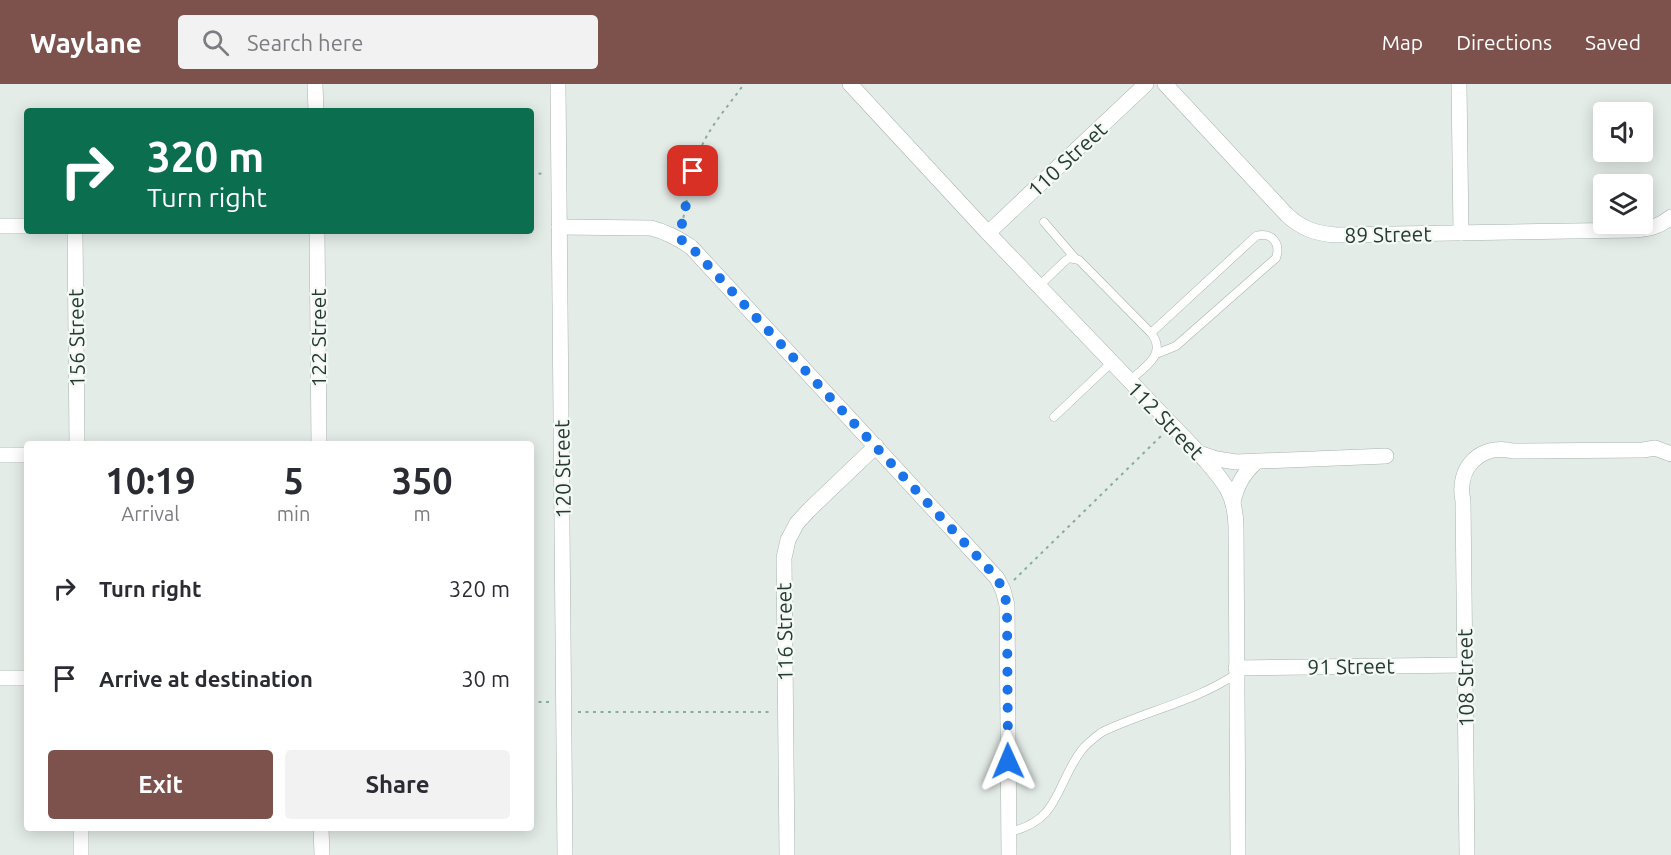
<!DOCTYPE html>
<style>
:root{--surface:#fff;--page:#f2f2f3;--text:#2b2b33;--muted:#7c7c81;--accent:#7d524d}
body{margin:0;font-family:Ubuntu,sans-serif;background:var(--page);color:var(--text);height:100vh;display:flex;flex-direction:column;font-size:22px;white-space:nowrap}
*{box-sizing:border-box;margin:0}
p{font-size:20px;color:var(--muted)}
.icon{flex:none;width:33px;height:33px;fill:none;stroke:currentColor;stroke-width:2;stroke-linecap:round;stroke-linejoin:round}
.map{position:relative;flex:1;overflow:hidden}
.sheet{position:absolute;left:24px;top:357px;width:510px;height:390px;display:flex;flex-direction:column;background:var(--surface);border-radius:6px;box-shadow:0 3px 15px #0003}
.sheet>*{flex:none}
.hud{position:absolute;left:24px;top:24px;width:510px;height:126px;border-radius:6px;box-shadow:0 3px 15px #0003;background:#0b6e4f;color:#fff;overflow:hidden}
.tools{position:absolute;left:1593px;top:18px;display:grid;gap:12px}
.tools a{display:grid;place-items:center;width:60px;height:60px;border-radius:6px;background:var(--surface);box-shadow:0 3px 15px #0003;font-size:30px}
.pin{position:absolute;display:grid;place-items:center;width:51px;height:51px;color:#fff;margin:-26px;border-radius:12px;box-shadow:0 3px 9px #0006}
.me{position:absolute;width:66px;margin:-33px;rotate:359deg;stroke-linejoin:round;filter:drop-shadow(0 0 4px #0008)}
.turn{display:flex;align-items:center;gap:21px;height:126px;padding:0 24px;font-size:27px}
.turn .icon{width:78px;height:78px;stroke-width:2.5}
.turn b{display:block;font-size:42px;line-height:51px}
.eta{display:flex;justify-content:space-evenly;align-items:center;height:102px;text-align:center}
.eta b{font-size:36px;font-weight:700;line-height:42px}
.button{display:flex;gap:12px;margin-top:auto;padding:12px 24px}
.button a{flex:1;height:69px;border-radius:6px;background:var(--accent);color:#fff;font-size:24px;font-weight:700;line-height:69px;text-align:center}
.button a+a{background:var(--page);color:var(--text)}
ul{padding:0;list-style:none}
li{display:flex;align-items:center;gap:18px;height:90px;padding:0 24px}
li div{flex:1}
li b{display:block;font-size:22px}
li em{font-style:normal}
header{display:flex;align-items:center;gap:36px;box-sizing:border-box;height:84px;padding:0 30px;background:var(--accent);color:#fff}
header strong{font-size:28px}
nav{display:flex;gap:33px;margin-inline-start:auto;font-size:21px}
.search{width:420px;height:54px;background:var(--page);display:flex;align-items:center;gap:15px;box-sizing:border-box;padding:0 21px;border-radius:6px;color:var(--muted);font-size:22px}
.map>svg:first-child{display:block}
</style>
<header>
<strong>Waylane</strong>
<div class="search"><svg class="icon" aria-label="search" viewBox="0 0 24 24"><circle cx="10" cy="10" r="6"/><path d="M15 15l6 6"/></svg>Search here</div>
<nav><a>Map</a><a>Directions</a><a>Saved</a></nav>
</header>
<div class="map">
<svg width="1671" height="771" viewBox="0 0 1671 771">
<rect width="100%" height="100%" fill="#e4ece8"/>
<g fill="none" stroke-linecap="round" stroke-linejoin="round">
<defs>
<g id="service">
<path d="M1044 138 1075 174"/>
<path d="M1039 202 1065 177 1069 174 1079 176 1151 249C1168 270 1144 284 1129 297"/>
<path d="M1151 249 1256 152C1272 148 1281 159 1276 174L1176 262 1156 270"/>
<path d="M1054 333 1111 279"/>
<path d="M1009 748C1060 737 1055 702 1081 667 1087 659 1094 654 1102 648 1146 627 1196 617 1236 590"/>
</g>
<g id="minor">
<path d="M315 0 316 27"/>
<path d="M558 0 565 771"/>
<path d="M850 0 988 149 1199 369C1221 395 1235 406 1236 442L1238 771"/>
<path d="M1165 0 1287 131C1302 145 1317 150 1337 151L1636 146C1650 145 1660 142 1671 133"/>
<path d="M1459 0 1461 149"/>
<path d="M0 142H27"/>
<path d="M559 143 651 144C667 148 678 154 691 163L997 494 1003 506 1007 521 1009 771"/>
<path d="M75 147 77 360"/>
<path d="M317 147 319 360"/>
<path d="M988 149 1146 0"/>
<path d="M1199 369 1217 375 1236 378 1386 372"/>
<path d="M0 371H27"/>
<path d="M1233 418C1237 401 1243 390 1256 378"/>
<path d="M1236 584 1465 581"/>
<path d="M0 594H27"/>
<path d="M81 744V771"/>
<path d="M321 744 322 771"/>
<path d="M787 771 784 474 788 456 797 439 810 425 876 362"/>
<path d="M1467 771 1463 417C1456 384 1480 359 1513 367L1643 366 1655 364 1671 370"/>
</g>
</defs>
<use href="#service" stroke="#a7b3ae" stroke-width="9"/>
<use href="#minor" stroke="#a7b3ae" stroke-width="16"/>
<g stroke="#88ac9e" stroke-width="2" stroke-dasharray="3 4.5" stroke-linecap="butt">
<path d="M531 89 544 90"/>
<path d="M682 141C688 111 692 77 708 50 718 33 732 17 744 0"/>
<path d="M1014 496 1162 351"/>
<path d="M531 618H549"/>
<path d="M578 628H771"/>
</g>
<use href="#service" stroke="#fff" stroke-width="8"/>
<use href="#minor" stroke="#fff" stroke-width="15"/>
</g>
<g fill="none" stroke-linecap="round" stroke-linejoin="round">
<path stroke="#1a73e8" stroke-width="10" stroke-dasharray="0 18" d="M693 87 679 154 691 163 997 494 1003 506 1007 521 1008 677"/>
</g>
<g text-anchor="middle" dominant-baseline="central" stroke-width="4.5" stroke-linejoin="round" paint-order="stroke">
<g font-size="21" fill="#253b34" stroke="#f4f9f6">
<text transform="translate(1067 75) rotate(-43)">110 Street</text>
<text transform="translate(1388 150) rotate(-1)">89 Street</text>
<text transform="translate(76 254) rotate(-91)">156 Street</text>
<text transform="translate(318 254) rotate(-90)">122 Street</text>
<text transform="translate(1166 336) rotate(46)">112 Street</text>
<text transform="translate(562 385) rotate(-91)">120 Street</text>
<text transform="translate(784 548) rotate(-91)">116 Street</text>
<text transform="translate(1351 582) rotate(-1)">91 Street</text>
<text transform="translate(1465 594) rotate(-91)">108 Street</text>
</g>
</g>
</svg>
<div class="tools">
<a><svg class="icon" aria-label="sound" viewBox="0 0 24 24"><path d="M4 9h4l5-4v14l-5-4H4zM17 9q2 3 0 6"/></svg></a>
<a><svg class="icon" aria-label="layers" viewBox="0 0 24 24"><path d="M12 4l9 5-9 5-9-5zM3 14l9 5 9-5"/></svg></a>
</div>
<div class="pin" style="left:693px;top:87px;background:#d93025"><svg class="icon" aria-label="arrive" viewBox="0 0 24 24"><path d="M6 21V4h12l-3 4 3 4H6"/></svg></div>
<svg class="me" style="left:1008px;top:677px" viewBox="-20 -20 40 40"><path d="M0-17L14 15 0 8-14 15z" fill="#1a73e8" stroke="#fff" stroke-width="4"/></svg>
<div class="hud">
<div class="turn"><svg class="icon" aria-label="right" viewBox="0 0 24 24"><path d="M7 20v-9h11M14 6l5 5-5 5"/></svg><div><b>320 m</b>Turn right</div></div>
</div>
<section class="sheet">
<div class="eta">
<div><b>10:19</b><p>Arrival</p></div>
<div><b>5</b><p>min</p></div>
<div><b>350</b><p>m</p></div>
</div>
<ul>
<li><svg class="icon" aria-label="right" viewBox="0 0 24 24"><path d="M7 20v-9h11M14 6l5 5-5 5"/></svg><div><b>Turn right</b></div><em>320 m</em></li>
<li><svg class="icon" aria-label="arrive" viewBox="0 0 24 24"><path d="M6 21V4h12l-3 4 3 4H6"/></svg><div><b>Arrive at destination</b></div><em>30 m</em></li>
</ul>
<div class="button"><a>Exit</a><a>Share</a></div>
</section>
</div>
